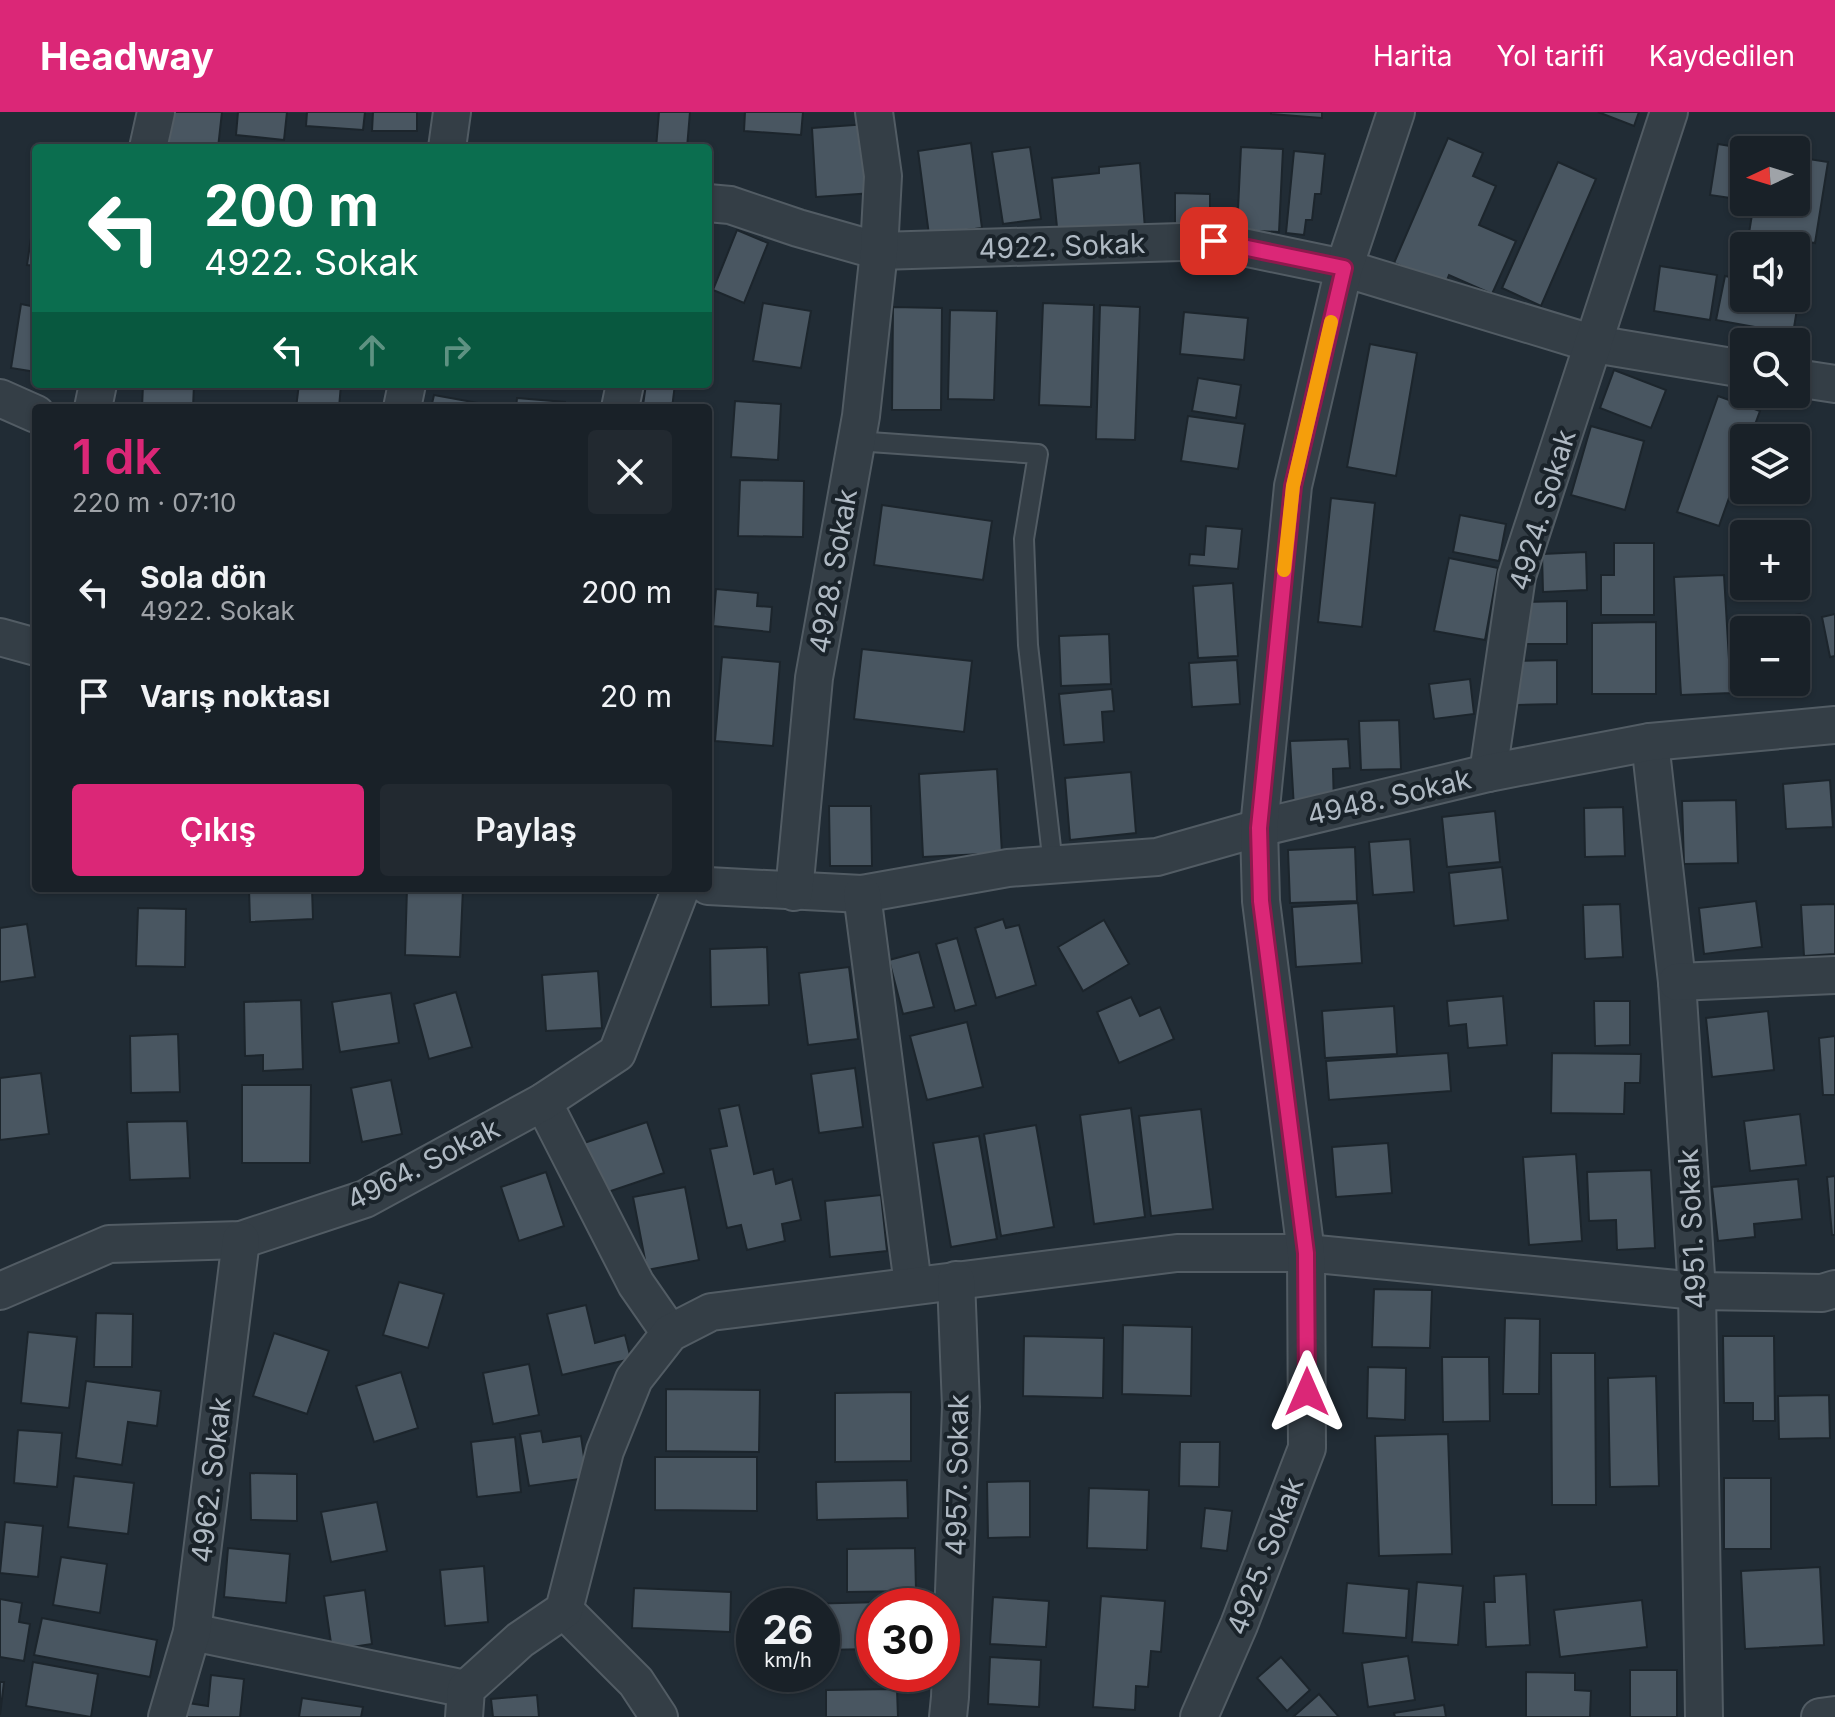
<!DOCTYPE html>
<html lang="tr">
<meta charset="utf-8">
<style>
:root{--surface:#192128;--page:#222930;--text:#f1f3f6;--muted:#9fa3a8;--line:#373e45;--accent:#db2777}
body{margin:0;font-family:Inter,sans-serif;background:var(--page);color:var(--text);height:100vh;display:flex;flex-direction:column;font-size:30px;white-space:nowrap}
*{box-sizing:border-box;margin:0}
p{font-size:26px;color:var(--muted)}
.icon{flex:none;width:44px;height:44px;fill:none;stroke:currentColor;stroke-width:2;stroke-linecap:round;stroke-linejoin:round}
.map{position:relative;flex:1;overflow:hidden}
.side{position:absolute;left:32px;top:292px;width:680px;height:488px;display:flex;flex-direction:column;background:var(--surface);border-radius:8px;box-shadow:0 2px 6px #0004,0 0 0 2px var(--line)}
.side>*{flex:none}
.banner{position:absolute;left:32px;top:32px;width:680px;height:244px;border-radius:8px;box-shadow:0 2px 6px #0004,0 0 0 2px var(--line);background:#0b6e4f;color:#fff;overflow:hidden}
.needle{width:52px;rotate:266deg}
.fabs{position:absolute;left:1730px;top:24px;display:grid;gap:16px}
.fabs a{display:grid;place-items:center;width:80px;height:80px;border-radius:8px;background:var(--surface);box-shadow:0 2px 6px #0004,0 0 0 2px var(--line);font-size:40px}
.speed{position:absolute;left:736px;top:1476px;display:flex;gap:16px;font-size:40px;font-weight:700;text-align:center}
.speed>*{display:grid;place-content:center;width:104px;height:104px;border-radius:50%;background:var(--surface);box-shadow:0 2px 6px #0004,0 0 0 2px var(--line);line-height:1}
.speed small{font-size:20px;font-weight:400}
.speed .limit{border:12px solid #d22;background:#fff;color:#111}
.pin{position:absolute;display:grid;place-items:center;width:68px;height:68px;color:#fff;margin:-34px;border-radius:16px;box-shadow:0 4px 12px #0006}
.me{position:absolute;width:88px;margin:-44px;rotate:0deg;stroke-linejoin:round;filter:drop-shadow(0 0 6px #0008)}
.turn{display:flex;align-items:center;gap:28px;height:168px;padding:0 40px;font-size:36px}
.turn .icon{width:104px;height:104px;stroke-width:2.5}
.turn b{display:block;font-size:56px;line-height:68px}
.lanes{display:flex;align-items:center;height:76px;padding:0 40px;background:#0003;justify-content:center;gap:40px;direction:ltr}
.lanes .off{opacity:.35}
.round{display:grid;place-items:center;flex:none;width:84px;height:84px;border-radius:8px;background:var(--page)}
.head{display:flex;align-items:center;justify-content:space-between;height:136px;padding:0 40px}
h1{font-size:48px;font-weight:600;line-height:60px;color:var(--accent)}
.action{display:flex;gap:16px;margin-top:auto;padding:16px 40px}
.action a{flex:1;height:92px;border-radius:8px;background:var(--accent);color:#fff;font-size:32px;font-weight:600;line-height:92px;text-align:center}
.action a+a{background:var(--page);color:var(--text)}
ul{padding:0;list-style:none}
li{display:flex;align-items:center;gap:24px;height:104px;padding:0 40px}
li div{flex:1}
li b{display:block;font-size:30px}
li em{font-style:normal}
header{display:flex;align-items:center;gap:48px;box-sizing:border-box;height:112px;padding:0 40px;background:var(--accent);color:#fff}
header strong{font-size:38px}
nav{display:flex;gap:44px;margin-inline-start:auto;font-size:28px}
.map>svg:first-child{display:block}
</style>
<header>
<strong>Headway</strong>
<nav><a>Harita</a><a>Yol tarifi</a><a>Kaydedilen</a></nav>
</header>
<div class="map">
<svg width="1835" height="1605" viewBox="0 0 1835 1605">
<rect width="100%" height="100%" fill="#212c35"/>
<g fill="#495661" stroke="#1c252c" stroke-width="2">
<path d="M168 0H222L218 36H165Z"/>
<path d="M238 0H287L284 28 236 23Z"/>
<path d="M307 0H365L363 18 306 14Z"/>
<path d="M373 0H417V19H372Z"/>
<path d="M659 0H690L687 36H656Z"/>
<path d="M745 0H803L801 23 744 19Z"/>
<path d="M1271 0H1322V6L1271 2Z"/>
<path d="M1598 0H1639L1634 14Z"/>
<path d="M868 12 873 81 816 85 812 16Z"/>
<path d="M1448 26 1483 41 1473 64 1496 74 1479 113 1516 129 1492 182 1449 163 1445 173 1394 151Z"/>
<path d="M971 31 982 116 929 123 918 39Z"/>
<path d="M1718 32 1754 38H1744V88L1710 83Z"/>
<path d="M1030 35 1041 107 1003 112 992 40Z"/>
<path d="M1241 35 1283 37 1279 120 1237 118Z"/>
<path d="M1294 39 1325 42 1321 82H1315L1312 108H1306L1304 123 1286 121Z"/>
<path d="M1796 45 1828 50 1815 131 1749 121 1754 90H1796Z"/>
<path d="M1558 50 1596 67 1541 194 1502 176Z"/>
<path d="M1140 51 1145 117 1058 125 1052 66 1099 61V55Z"/>
<path d="M1175 81 1210 82V127L1175 126Z"/>
<path d="M35 99 36 100V154L27 153Z"/>
<path d="M737 118 768 131 744 191 713 178Z"/>
<path d="M1660 154 1717 163 1710 208 1654 199Z"/>
<path d="M1725 164 1744 168V186H1796V178H1800L1793 222 1716 208Z"/>
<path d="M763 191 811 199 801 256 753 249Z"/>
<path d="M1043 191 1094 193 1091 295 1039 293Z"/>
<path d="M21 192 36 195V260L11 256Z"/>
<path d="M1100 193 1140 195 1135 328 1096 327Z"/>
<path d="M893 195 942 196 941 298H892Z"/>
<path d="M950 198 997 199 994 288 948 287Z"/>
<path d="M1184 200 1248 206 1244 248 1180 242Z"/>
<path d="M1370 232 1417 241 1396 364 1347 355Z"/>
<path d="M1614 258 1666 278 1651 316 1600 296Z"/>
<path d="M1198 266 1241 273 1236 306 1192 299Z"/>
<path d="M143 272H194L193 296H142Z"/>
<path d="M299 272H341L339 296H296Z"/>
<path d="M646 272H675L672 296 643 293Z"/>
<path d="M434 283 489 293 488 296H431Z"/>
<path d="M1718 284 1760 299 1750 326H1744V344L1719 414 1677 400Z"/>
<path d="M517 286 565 290V296H516Z"/>
<path d="M735 289 781 292 778 348 731 345Z"/>
<path d="M1188 304 1245 312 1238 357 1181 349Z"/>
<path d="M1591 314 1644 329 1625 398 1571 383Z"/>
<path d="M740 368 804 369 803 425 738 424Z"/>
<path d="M1331 386 1375 391 1362 515 1318 510Z"/>
<path d="M882 393 992 409 983 468 874 453Z"/>
<path d="M1460 403 1506 412 1499 449 1453 440Z"/>
<path d="M1206 414 1242 417 1238 457 1189 453 1190 442 1204 443Z"/>
<path d="M1614 431H1654V503H1601V463H1614Z"/>
<path d="M1586 440 1587 478 1543 480 1542 442Z"/>
<path d="M1449 446 1498 456 1485 528 1434 519Z"/>
<path d="M1724 463 1731 581 1681 583 1674 465Z"/>
<path d="M1233 471 1238 544 1198 546 1193 474Z"/>
<path d="M716 477 758 481 757 494 772 495 770 520 713 514Z"/>
<path d="M1567 489V532H1521L1520 490Z"/>
<path d="M1800 502 1810 551 1796 554V518H1746L1745 513Z"/>
<path d="M1835 502V544L1830 545 1822 505Z"/>
<path d="M1656 510V582H1592V511Z"/>
<path d="M1109 522 1111 572 1061 574 1059 524Z"/>
<path d="M862 537 972 549 964 620 854 607Z"/>
<path d="M722 545 780 550 773 634 715 629Z"/>
<path d="M1237 548 1240 592 1192 595 1189 551Z"/>
<path d="M1557 548V592L1517 593 1516 549Z"/>
<path d="M1470 567 1474 602 1434 607 1429 572Z"/>
<path d="M1112 577 1114 599 1102 600 1104 630 1064 633 1059 582Z"/>
<path d="M1399 608 1401 657 1361 658 1359 609Z"/>
<path d="M1348 627 1350 656 1333 657 1334 694 1294 696 1290 629Z"/>
<path d="M997 657 1002 741 923 745 919 662Z"/>
<path d="M1131 660 1136 721 1070 728 1065 666Z"/>
<path d="M1830 668 1833 715 1786 717 1783 672Z"/>
<path d="M1736 688 1738 751 1684 752 1682 689Z"/>
<path d="M829 694H871L872 754H830Z"/>
<path d="M1623 695 1625 744 1585 745 1584 696Z"/>
<path d="M1495 699 1500 750 1447 755 1442 705Z"/>
<path d="M1410 727 1414 780 1373 783 1369 730Z"/>
<path d="M1355 735 1357 789 1290 791 1288 738Z"/>
<path d="M1502 755 1508 808 1454 814 1449 761Z"/>
<path d="M65 776H111V781L65 780Z"/>
<path d="M249 776H312L313 807 250 810Z"/>
<path d="M407 776H463L460 845 405 843Z"/>
<path d="M1756 789 1762 835 1704 842 1699 796Z"/>
<path d="M1358 791 1362 851 1296 855 1292 795Z"/>
<path d="M1620 792 1623 845 1585 847 1583 793Z"/>
<path d="M1835 792V842L1804 844 1801 793Z"/>
<path d="M138 796 186 797 185 855 136 854Z"/>
<path d="M1003 807 1006 816 1019 813 1036 873 996 886 975 816Z"/>
<path d="M1104 808 1129 852 1083 879 1058 835Z"/>
<path d="M27 812 35 865 0 870V816Z"/>
<path d="M957 826 976 893 955 899 936 832Z"/>
<path d="M767 835 769 893 711 895 710 837Z"/>
<path d="M919 840 934 895 903 902 889 848Z"/>
<path d="M849 855 858 927 808 933 799 861Z"/>
<path d="M598 859 602 916 546 919 542 863Z"/>
<path d="M456 880 472 935 429 947 414 892Z"/>
<path d="M391 881 399 931 340 940 332 890Z"/>
<path d="M1503 884 1507 933 1468 936 1466 912 1449 914 1447 889Z"/>
<path d="M1131 885 1140 904 1160 895 1174 927 1119 951 1097 900Z"/>
<path d="M301 888 303 957 263 959V943L245 944 244 890Z"/>
<path d="M1594 889H1630V933L1595 934Z"/>
<path d="M1394 894 1397 942 1325 946 1322 899Z"/>
<path d="M1768 899 1774 958 1712 965 1706 906Z"/>
<path d="M967 910 983 975 927 988 910 924Z"/>
<path d="M178 922 180 980 131 981 130 924Z"/>
<path d="M1835 924V983H1823L1819 926Z"/>
<path d="M1448 941 1451 979 1329 988 1326 949Z"/>
<path d="M1552 941 1641 942 1640 971H1625L1624 1002 1551 1001Z"/>
<path d="M855 956 863 1015 819 1021 811 962Z"/>
<path d="M41 961 49 1022 0 1028V966Z"/>
<path d="M391 968 402 1022 362 1030 351 976Z"/>
<path d="M242 973H311L310 1051H242Z"/>
<path d="M739 993 754 1062 773 1057 776 1072 792 1067 801 1108 782 1112 785 1129 747 1138 741 1113 727 1116 710 1037 727 1034 719 997Z"/>
<path d="M1131 996 1145 1105 1094 1112 1080 1003Z"/>
<path d="M1201 997 1213 1097 1151 1104 1139 1004Z"/>
<path d="M1800 1002 1806 1053 1750 1059 1744 1009Z"/>
<path d="M187 1009 190 1066 130 1068 127 1010Z"/>
<path d="M647 1010 664 1061 602 1082 584 1031Z"/>
<path d="M1036 1013 1054 1115 1001 1124 984 1022Z"/>
<path d="M979 1024 997 1127 951 1135 933 1031Z"/>
<path d="M1388 1031 1392 1081 1336 1085 1332 1035Z"/>
<path d="M1576 1042 1582 1129 1529 1133 1523 1045Z"/>
<path d="M1651 1058 1655 1136 1617 1138 1616 1108 1589 1109 1587 1060Z"/>
<path d="M546 1060 564 1114 519 1129 501 1075Z"/>
<path d="M1835 1064V1123H1832L1827 1065Z"/>
<path d="M1798 1067 1802 1107 1754 1112 1755 1125 1718 1129 1712 1075Z"/>
<path d="M685 1075 699 1148 647 1158 633 1085Z"/>
<path d="M881 1083 887 1139 830 1145 825 1089Z"/>
<path d="M399 1170 444 1182 428 1236 383 1223Z"/>
<path d="M1374 1177 1432 1178 1430 1236 1372 1235Z"/>
<path d="M586 1193 595 1231 625 1223 631 1247 562 1263 547 1202Z"/>
<path d="M96 1201 133 1202 132 1255H94Z"/>
<path d="M1505 1206 1540 1207 1539 1282H1503Z"/>
<path d="M1123 1213 1192 1215 1191 1284 1122 1282Z"/>
<path d="M28 1220 77 1225 69 1296 21 1291Z"/>
<path d="M274 1221 329 1239 307 1302 253 1284Z"/>
<path d="M1024 1224 1104 1226 1103 1286 1023 1284Z"/>
<path d="M1723 1224H1774L1775 1309H1753V1291H1724Z"/>
<path d="M1551 1241H1595L1596 1393H1552Z"/>
<path d="M1442 1245H1489L1490 1309 1443 1310Z"/>
<path d="M529 1252 539 1303 493 1312 483 1261Z"/>
<path d="M1368 1255 1406 1256 1405 1308 1367 1306Z"/>
<path d="M401 1260 418 1316 374 1330 356 1274Z"/>
<path d="M1656 1264 1659 1374 1610 1375 1608 1266Z"/>
<path d="M86 1269 161 1279 157 1314 128 1310 122 1353 76 1346Z"/>
<path d="M666 1277 760 1278 759 1340 666 1339Z"/>
<path d="M911 1280V1349L835 1350V1281Z"/>
<path d="M1829 1283 1830 1326 1779 1327 1778 1284Z"/>
<path d="M18 1318 62 1321 57 1375 14 1371Z"/>
<path d="M541 1319 543 1330 581 1324 587 1366 529 1374 520 1322Z"/>
<path d="M1448 1322 1452 1442 1379 1444 1375 1324Z"/>
<path d="M515 1325 521 1380 477 1385 471 1330Z"/>
<path d="M1180 1330H1220L1219 1375 1179 1374Z"/>
<path d="M655 1345H757V1399L655 1398Z"/>
<path d="M250 1361 297 1362V1409L251 1408Z"/>
<path d="M74 1364 134 1371 128 1422 68 1415Z"/>
<rect x="1724" y="1366" width="47" height="71"/>
<path d="M907 1368 908 1406 817 1408 816 1370Z"/>
<path d="M1030 1369V1425L988 1426 987 1370Z"/>
<path d="M1089 1376 1149 1378 1147 1438 1087 1436Z"/>
<path d="M377 1390 387 1439 331 1450 321 1400Z"/>
<path d="M1205 1396 1232 1399 1227 1439 1201 1436Z"/>
<path d="M5 1410 43 1414 38 1465 0 1461Z"/>
<path d="M228 1436 290 1442 286 1491 224 1485Z"/>
<path d="M915 1436 916 1479 847 1480V1437Z"/>
<path d="M61 1445 107 1452 100 1501 53 1493Z"/>
<path d="M484 1454 488 1510 445 1514 440 1458Z"/>
<path d="M1820 1455 1824 1533 1745 1537 1741 1459Z"/>
<path d="M1526 1462 1530 1533 1486 1535 1484 1490H1495L1494 1464Z"/>
<path d="M1417 1470 1463 1474 1458 1533 1412 1530Z"/>
<path d="M1347 1471 1409 1477 1406 1526 1343 1521Z"/>
<path d="M634 1476 731 1480 730 1520 632 1516Z"/>
<path d="M365 1478 372 1532 332 1538 324 1484Z"/>
<path d="M1101 1484 1165 1489 1161 1540 1151 1539 1148 1575 1136 1574 1135 1598 1093 1595Z"/>
<path d="M993 1485 1049 1489 1046 1535 990 1532Z"/>
<path d="M0 1487 22 1491 19 1510 30 1512 24 1549 0 1545Z"/>
<path d="M1642 1488 1647 1535 1560 1545 1554 1498Z"/>
<path d="M881 1490V1494H874V1537L822 1538V1494H803V1492Z"/>
<path d="M42 1506 157 1528 150 1565 34 1543Z"/>
<path d="M1408 1544 1415 1588 1368 1595 1362 1551Z"/>
<path d="M990 1545 1041 1548 1039 1595 988 1592Z"/>
<path d="M1281 1545 1310 1578 1287 1599 1257 1566Z"/>
<path d="M33 1550 98 1562 91 1605 26 1594Z"/>
<rect x="1630" y="1558" width="47" height="47"/>
<path d="M1526 1560 1575 1561V1578L1591 1579 1590 1605H1526Z"/>
<path d="M211 1563 244 1567 240 1605H186L188 1591 208 1594Z"/>
<path d="M0 1570H4L0 1603Z"/>
<path d="M897 1577 898 1605H826V1578Z"/>
<path d="M1319 1582 1339 1605H1293Z"/>
<path d="M537 1583 539 1605H493L491 1587Z"/>
<path d="M302 1586 363 1595 361 1605H299Z"/>
<path d="M1444 1593 1446 1605H1395L1394 1601Z"/>
</g>
<g fill="none" stroke-linecap="round" stroke-linejoin="round">
<defs>
<path id="service" d="M856 329 1038 342 1024 427 1028 533 1053 753"/>
<g id="minor">
<path d="M148 36 156 0"/>
<path d="M447 36 452 0"/>
<path d="M708 91 730 93 798 116 879 139 1214 129 1344 156 1594 232 1744 257"/>
<path d="M1796 266 1835 272"/>
<path d="M0 286 36 302"/>
<path d="M93 296 98 272"/>
<path d="M402 296 407 272"/>
<path d="M620 296 625 272"/>
<path d="M0 525 36 535"/>
<path d="M1650 630 1677 870 1697 1179 1704 1605"/>
<path d="M1488 661 1517 464 1669 0"/>
<path d="M708 774 862 782 1008 756 1157 745 1259 716 1488 661 1650 630 1835 613"/>
<path d="M794 780 814 566 861 304 879 139 883 64 874 0"/>
<path d="M862 782 913 1173"/>
<path d="M1677 870 1835 863"/>
<path d="M543 990 636 1172 670 1221"/>
<path d="M0 1179 109 1132 241 1128 365 1087 543 990 617 941 681 776"/>
<path d="M564 1498 636 1570 659 1605"/>
<path d="M192 1520 466 1577"/>
<path d="M167 1605 192 1520 241 1128"/>
<path d="M464 1605 466 1577 520 1528 564 1498 605 1339 634 1267 670 1221 711 1200 1177 1141H1306L1697 1179 1822 1181 1835 1177"/>
<path d="M948 1605 950 1585 961 1295 956 1168"/>
<path d="M1199 1605 1239 1513 1307 1336 1306 1141 1261 789 1259 716 1293 374 1344 156 1396 0"/>
<path d="M1820 1605 1835 1603"/>
</g>
</defs>
<use href="#service" stroke="#525c64" stroke-width="22"/>
<use href="#minor" stroke="#525c64" stroke-width="40"/>
<use href="#service" stroke="#343e46" stroke-width="18"/>
<use href="#minor" stroke="#343e46" stroke-width="36"/>
</g>
<g fill="none" stroke-linecap="round" stroke-linejoin="round">
<defs>
<path id="route" d="M1214 129 1344 156 1293 374 1259 716 1261 789 1306 1141 1307 1280"/>
</defs>
<use href="#route" stroke="#8e194d" stroke-width="20"/>
<use href="#route" stroke="#db2777" stroke-width="14"/>
<path stroke="#f59e0b" stroke-width="14" d="M1284 458 1293 374 1331 210"/>
</g>
<g text-anchor="middle" dominant-baseline="central" stroke-width="8" stroke-linejoin="round" paint-order="stroke">
<g font-size="28" fill="#afb9c3" stroke="#1a232a">
<text transform="translate(1062 134) rotate(-2)">4922. Sokak</text>
<text transform="translate(1542 398) rotate(-73)">4924. Sokak</text>
<text transform="translate(833 459) rotate(-80)">4928. Sokak</text>
<text transform="translate(1389 685) rotate(-13)">4948. Sokak</text>
<text transform="translate(423 1052) rotate(-27)">4964. Sokak</text>
<text transform="translate(1692 1117) rotate(-93)">4951. Sokak</text>
<text transform="translate(957 1363) rotate(-89)">4957. Sokak</text>
<text transform="translate(211 1368) rotate(-83)">4962. Sokak</text>
<text transform="translate(1265 1444) rotate(-69)">4925. Sokak</text>
</g>
</g>
</svg>
<div class="fabs">
<a><svg class="needle" viewBox="-14 -14 28 28"><path d="M0-13l5 13h-10z" fill="#e53935"/><path d="M0 13l5-13h-10z" fill="#9fa3a8"/></svg></a>
<a><svg class="icon" aria-label="sound" viewBox="0 0 24 24"><path d="M4 9h4l5-4v14l-5-4H4zM17 9q2 3 0 6"/></svg></a>
<a><svg class="icon" aria-label="search" viewBox="0 0 24 24"><circle cx="10" cy="10" r="6"/><path d="M15 15l6 6"/></svg></a>
<a><svg class="icon" aria-label="layers" viewBox="0 0 24 24"><path d="M12 4l9 5-9 5-9-5zM3 14l9 5 9-5"/></svg></a>
<a>+</a>
<a>−</a>
</div>
<div class="speed"><div>26<small>km/h</small></div><div class="limit">30</div></div>
<div class="pin" style="left:1214px;top:129px;background:#d93025"><svg class="icon" aria-label="arrive" viewBox="0 0 24 24"><path d="M6 21V4h12l-3 4 3 4H6"/></svg></div>
<svg class="me" style="left:1307px;top:1280px" viewBox="-20 -20 40 40"><path d="M0-17L14 15 0 8-14 15z" fill="#db2777" stroke="#fff" stroke-width="4"/></svg>
<div class="banner">
<div class="turn"><svg class="icon" aria-label="left" viewBox="0 0 24 24"><path d="M17 20v-9H6M10 6l-5 5 5 5"/></svg><div><b>200 m</b>4922. Sokak</div></div>
<div class="lanes"><svg class="icon" aria-label="left" viewBox="0 0 24 24"><path d="M17 20v-9H6M10 6l-5 5 5 5"/></svg><svg class="icon off" aria-label="ahead" viewBox="0 0 24 24"><path d="M12 20V5M6 11l6-6 6 6"/></svg><svg class="icon off" aria-label="right" viewBox="0 0 24 24"><path d="M7 20v-9h11M14 6l5 5-5 5"/></svg></div>
</div>
<section class="side">
<div class="head"><div><h1>1 dk</h1><p>220 m · 07:10</p></div><a class="round"><svg class="icon" aria-label="close" viewBox="0 0 24 24"><path d="M6 6l12 12M18 6L6 18"/></svg></a></div>
<ul>
<li><svg class="icon" aria-label="left" viewBox="0 0 24 24"><path d="M17 20v-9H6M10 6l-5 5 5 5"/></svg><div><b>Sola dön</b><p>4922. Sokak</p></div><em>200 m</em></li>
<li><svg class="icon" aria-label="arrive" viewBox="0 0 24 24"><path d="M6 21V4h12l-3 4 3 4H6"/></svg><div><b>Varış noktası</b></div><em>20 m</em></li>
</ul>
<div class="action"><a>Çıkış</a><a>Paylaş</a></div>
</section>
</div>
